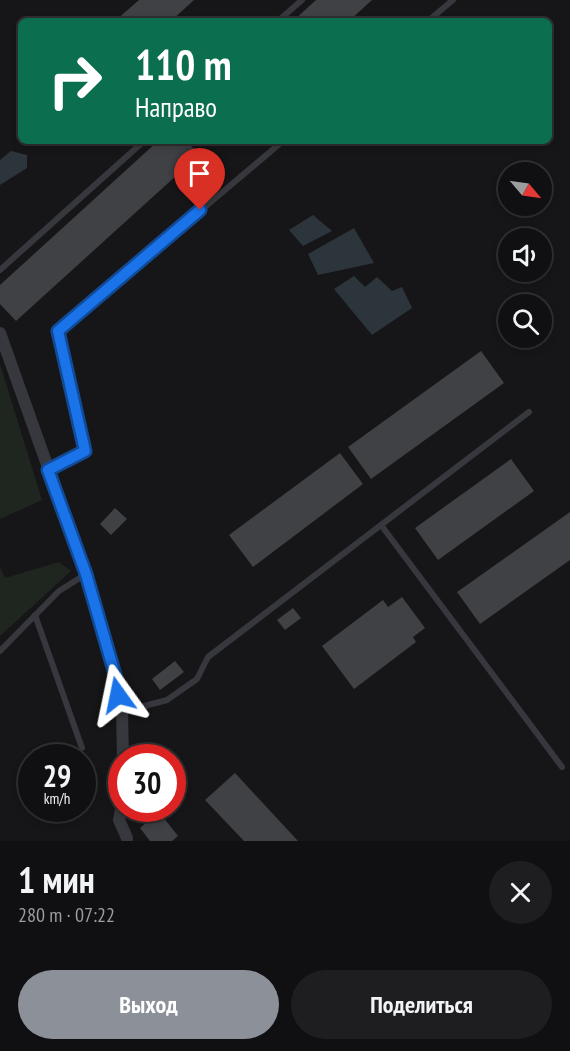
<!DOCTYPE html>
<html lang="ru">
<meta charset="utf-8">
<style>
:root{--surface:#101012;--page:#1e1e20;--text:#f1f3f6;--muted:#9c9d9f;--line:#303032;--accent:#8c9099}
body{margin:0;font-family:"PT Sans Narrow",sans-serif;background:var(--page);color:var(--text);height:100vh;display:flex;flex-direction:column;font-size:22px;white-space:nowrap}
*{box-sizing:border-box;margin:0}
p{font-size:20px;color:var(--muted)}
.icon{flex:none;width:33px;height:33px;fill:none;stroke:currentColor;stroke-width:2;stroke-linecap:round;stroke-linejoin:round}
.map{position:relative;height:841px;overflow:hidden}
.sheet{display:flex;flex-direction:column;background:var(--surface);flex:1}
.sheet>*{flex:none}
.hud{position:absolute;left:18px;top:18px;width:534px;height:126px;border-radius:9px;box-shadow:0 3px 9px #0003,0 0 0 2px var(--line);background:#0b6e4f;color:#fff;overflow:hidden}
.needle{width:39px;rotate:119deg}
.controls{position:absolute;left:498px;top:162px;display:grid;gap:12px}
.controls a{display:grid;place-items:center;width:54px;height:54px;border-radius:50%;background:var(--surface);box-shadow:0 3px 9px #0003,0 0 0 2px var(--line);font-size:30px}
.speed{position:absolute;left:18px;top:744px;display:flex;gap:12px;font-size:30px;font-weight:700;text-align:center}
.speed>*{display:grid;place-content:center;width:78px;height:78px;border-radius:50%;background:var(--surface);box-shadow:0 3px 9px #0003,0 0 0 2px var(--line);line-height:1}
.speed small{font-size:15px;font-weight:400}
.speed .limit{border:9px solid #d22;background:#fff;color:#111}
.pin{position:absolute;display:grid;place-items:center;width:51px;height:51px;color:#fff;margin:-62px -26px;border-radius:50% 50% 50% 0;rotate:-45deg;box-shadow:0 0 6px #0007}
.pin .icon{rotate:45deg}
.me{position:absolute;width:66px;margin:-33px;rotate:348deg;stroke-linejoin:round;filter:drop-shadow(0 0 4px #0008)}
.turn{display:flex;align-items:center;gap:21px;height:126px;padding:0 18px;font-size:27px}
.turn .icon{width:78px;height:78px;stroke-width:2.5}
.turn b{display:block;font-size:42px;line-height:51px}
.round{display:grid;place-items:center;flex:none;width:63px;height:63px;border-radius:32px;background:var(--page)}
.head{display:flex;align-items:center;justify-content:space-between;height:102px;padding:0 18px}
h1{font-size:36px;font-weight:600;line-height:45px}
.primary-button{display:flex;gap:12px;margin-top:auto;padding:12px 18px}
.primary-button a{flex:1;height:69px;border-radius:36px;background:var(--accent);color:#fff;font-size:24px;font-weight:600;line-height:69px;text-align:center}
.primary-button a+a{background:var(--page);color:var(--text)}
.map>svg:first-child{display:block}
</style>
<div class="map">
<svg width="570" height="841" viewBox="0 0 570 841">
<rect width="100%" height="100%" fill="#161618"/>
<g fill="#1e261f">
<path d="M0 364 42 500 0 519Z"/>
<path d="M59 562 71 571 0 636V567L5 578Z"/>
</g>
<g fill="#2c353c">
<path d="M11 151 27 155V168L0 185V160Z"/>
<path d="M313 215 332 231 303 246 289 230Z"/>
<path d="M354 228 374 263 318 275 308 254Z"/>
<path d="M354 276 365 287 377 277 392 291 402 287 412 308 372 335 334 289Z"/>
</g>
<g fill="#404145">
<path d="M139 0H194L171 21H115Z"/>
<path d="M316 0H372L349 21H293Z"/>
<path d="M158 141H187L199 155 16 321 0 304V285Z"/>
<path d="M481 351 504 383 371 479 348 447Z"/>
<path d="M340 453 363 484 253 567 229 535Z"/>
<path d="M511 459 534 491 438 560 415 528Z"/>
<path d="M115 508 127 519 111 535 100 524Z"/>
<path d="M570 512V560L480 624 457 592Z"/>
<path d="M402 597 425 628 413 637 416 642 354 689 322 646 383 600 388 607Z"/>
<path d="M293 608 301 618 285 630 277 620Z"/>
<path d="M175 661 184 672 160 690 152 679Z"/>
<path d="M235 773 298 841H244L205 800Z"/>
<path d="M159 812 178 836 172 841H150L140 828Z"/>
</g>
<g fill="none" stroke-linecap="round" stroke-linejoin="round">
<g stroke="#37383d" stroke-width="6">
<path d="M278 21 302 0"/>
<path d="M428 21 453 0"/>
<path d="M0 270 144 141"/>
<path d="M49 469 85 451 58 331 283 141"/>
<path d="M381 525 562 767"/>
<path d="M35 615 82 748"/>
<path d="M0 651 59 591 86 574"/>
<path d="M122 712 167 700 197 679 208 657 529 412"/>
</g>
<g stroke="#37383d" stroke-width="12">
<path d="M0 333 86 574 116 678 122 712 123 758"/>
<path d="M122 805 119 820 127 838"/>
</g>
</g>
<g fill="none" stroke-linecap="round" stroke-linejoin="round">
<defs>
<path id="route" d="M118 695 116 678 86 574 48 470 85 451 58 331 200 210"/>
</defs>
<use href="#route" stroke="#114b97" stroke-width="15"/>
<use href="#route" stroke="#1a73e8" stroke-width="10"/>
</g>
</svg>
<div class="controls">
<a><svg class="needle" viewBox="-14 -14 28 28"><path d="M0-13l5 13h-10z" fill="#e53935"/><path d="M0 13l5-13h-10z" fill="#9c9d9f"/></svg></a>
<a><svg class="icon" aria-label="sound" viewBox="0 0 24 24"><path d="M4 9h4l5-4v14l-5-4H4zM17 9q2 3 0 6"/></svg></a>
<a><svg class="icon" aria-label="search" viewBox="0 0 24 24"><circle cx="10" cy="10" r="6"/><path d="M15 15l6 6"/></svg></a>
</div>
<div class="speed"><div>29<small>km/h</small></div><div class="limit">30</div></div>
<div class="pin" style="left:200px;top:210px;background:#d93025"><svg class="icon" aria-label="arrive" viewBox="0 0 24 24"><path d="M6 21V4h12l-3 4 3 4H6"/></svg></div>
<svg class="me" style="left:118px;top:695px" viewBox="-20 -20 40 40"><path d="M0-17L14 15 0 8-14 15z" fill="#1a73e8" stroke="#fff" stroke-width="4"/></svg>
<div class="hud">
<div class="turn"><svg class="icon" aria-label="right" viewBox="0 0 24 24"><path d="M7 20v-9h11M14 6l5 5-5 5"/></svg><div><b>110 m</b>Направо</div></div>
</div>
</div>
<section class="sheet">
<div class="head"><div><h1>1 мин</h1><p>280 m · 07:22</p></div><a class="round"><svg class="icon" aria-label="close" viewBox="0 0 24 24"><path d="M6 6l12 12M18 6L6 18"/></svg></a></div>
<div class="primary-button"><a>Выход</a><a>Поделиться</a></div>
</section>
